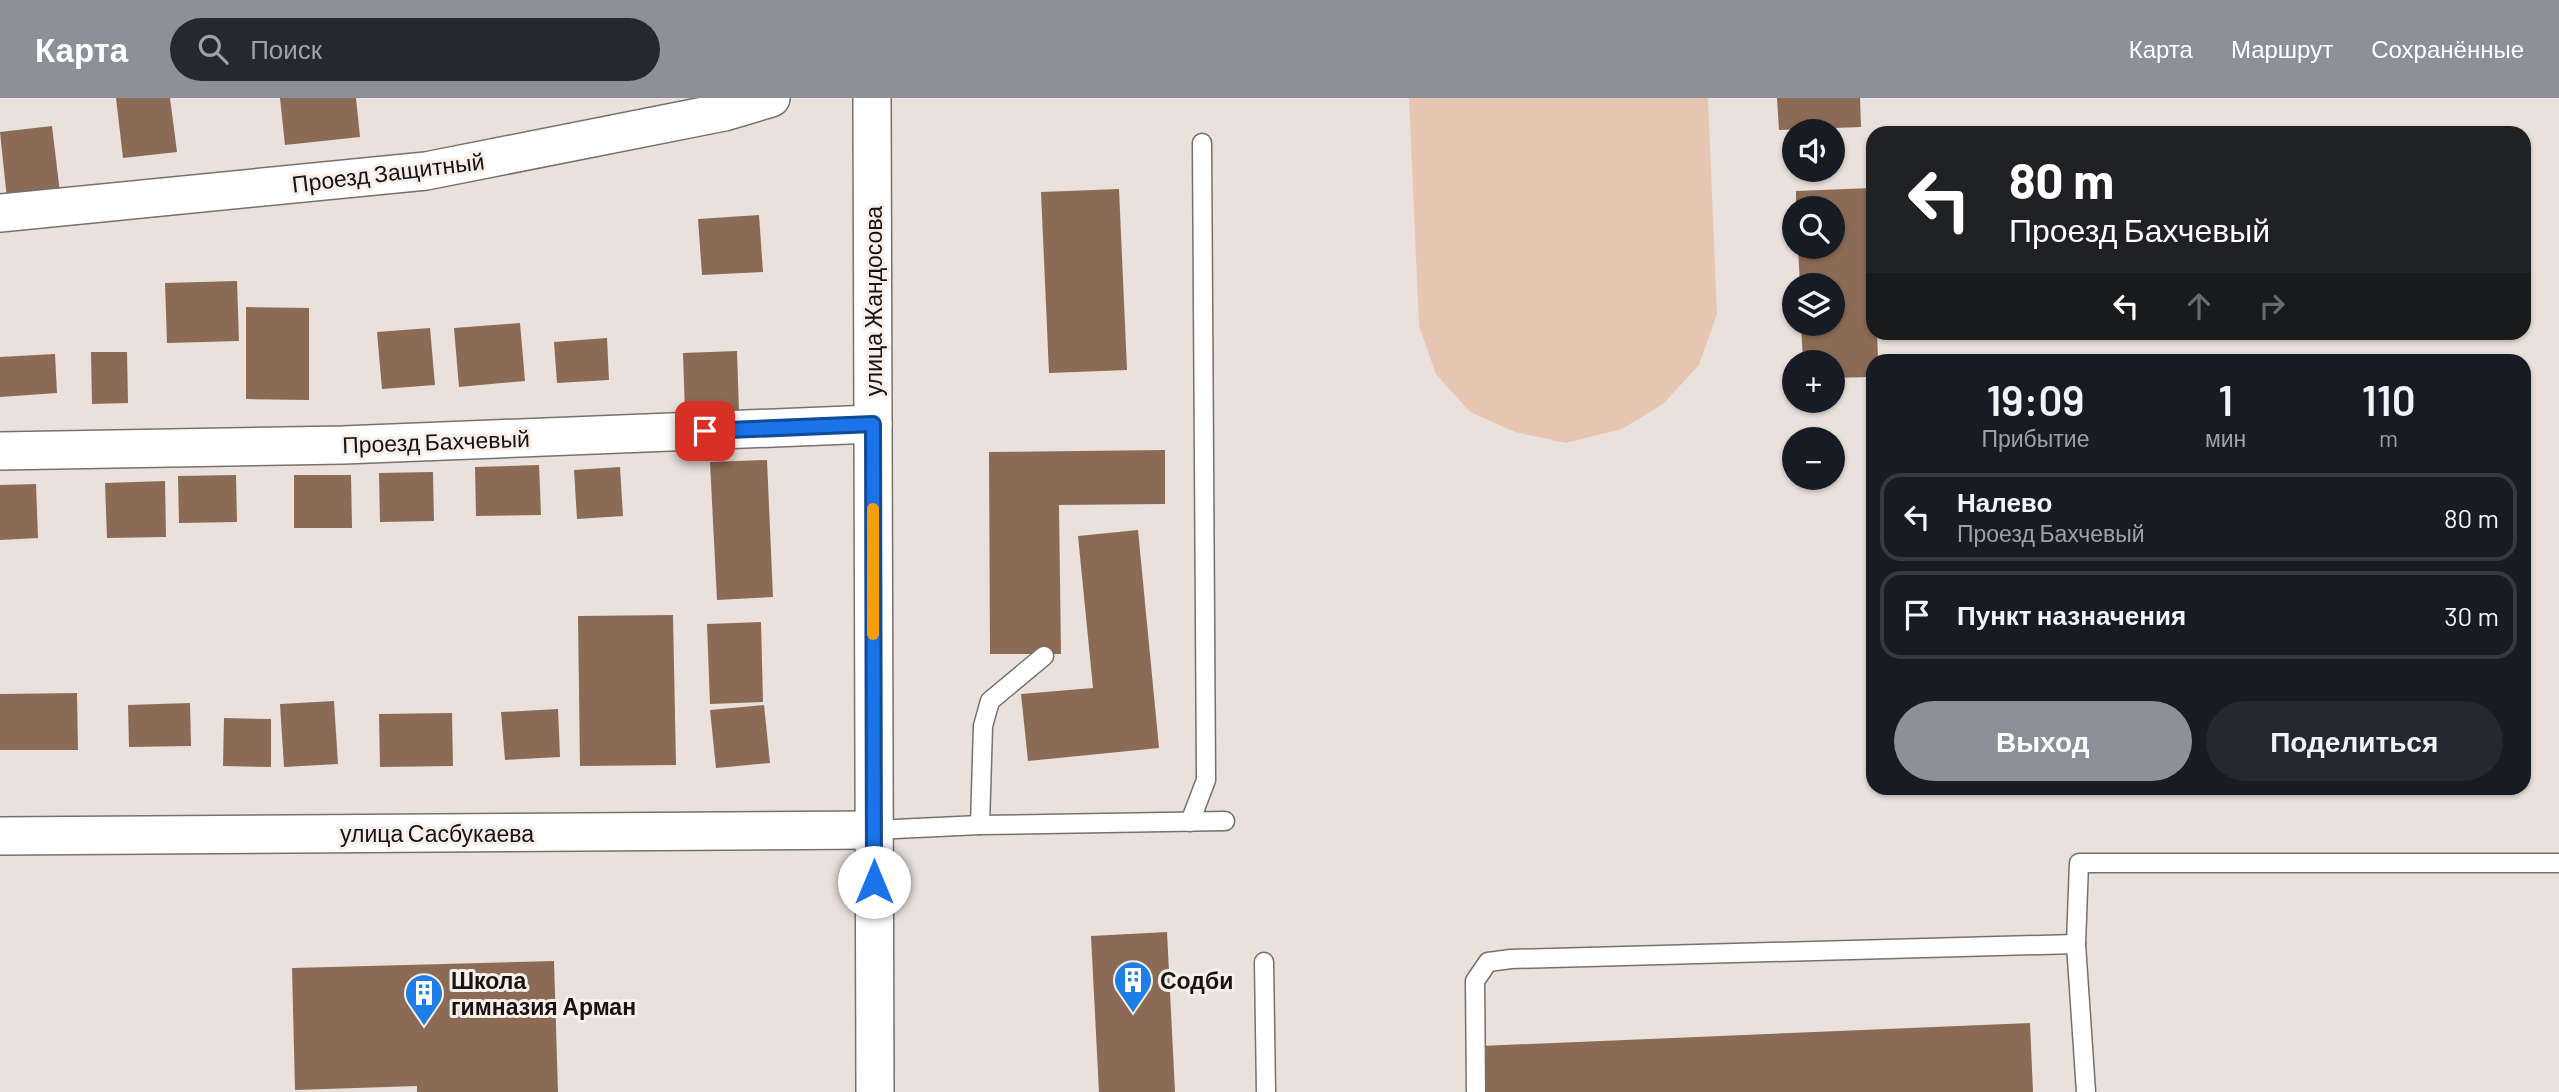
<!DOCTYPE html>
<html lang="ru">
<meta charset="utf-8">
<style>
:root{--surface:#171b24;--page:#242831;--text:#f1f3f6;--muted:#9ea1a6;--line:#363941;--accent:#8c9099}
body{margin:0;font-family:Barlow,sans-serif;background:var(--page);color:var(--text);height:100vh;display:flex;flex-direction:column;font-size:26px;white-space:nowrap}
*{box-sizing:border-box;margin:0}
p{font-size:23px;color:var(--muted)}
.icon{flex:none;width:38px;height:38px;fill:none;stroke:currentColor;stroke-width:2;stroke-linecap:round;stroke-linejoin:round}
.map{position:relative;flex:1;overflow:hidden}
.side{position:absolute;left:1866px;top:256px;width:665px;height:441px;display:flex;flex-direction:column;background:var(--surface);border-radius:21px;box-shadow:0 2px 5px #0004}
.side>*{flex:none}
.banner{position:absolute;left:1866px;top:28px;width:665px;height:214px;border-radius:21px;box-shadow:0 2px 5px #0004;background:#202124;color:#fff;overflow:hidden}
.buttons{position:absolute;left:1782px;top:21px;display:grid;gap:14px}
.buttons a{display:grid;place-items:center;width:63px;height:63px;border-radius:50%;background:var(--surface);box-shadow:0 2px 5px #0004;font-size:35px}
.pin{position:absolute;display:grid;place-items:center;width:60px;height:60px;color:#fff;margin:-30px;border-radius:14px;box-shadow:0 4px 10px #0006}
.me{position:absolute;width:77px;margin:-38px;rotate:0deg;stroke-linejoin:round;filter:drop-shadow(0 0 5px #0008)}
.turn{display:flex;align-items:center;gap:24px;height:147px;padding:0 28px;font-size:32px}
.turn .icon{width:91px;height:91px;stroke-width:2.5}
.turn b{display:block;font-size:49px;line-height:60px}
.lanes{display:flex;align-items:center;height:66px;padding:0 28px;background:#0003;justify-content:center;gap:35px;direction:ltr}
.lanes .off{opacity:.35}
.eta{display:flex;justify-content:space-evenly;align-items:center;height:119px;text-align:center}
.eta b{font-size:42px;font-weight:600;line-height:49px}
.cta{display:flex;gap:14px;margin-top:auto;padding:14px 28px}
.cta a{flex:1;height:80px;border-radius:42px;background:var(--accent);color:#fff;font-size:28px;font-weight:600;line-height:80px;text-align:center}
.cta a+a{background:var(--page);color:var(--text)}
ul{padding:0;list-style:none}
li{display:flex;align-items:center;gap:21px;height:88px;margin:0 14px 10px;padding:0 14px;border:4px solid var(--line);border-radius:21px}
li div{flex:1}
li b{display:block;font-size:26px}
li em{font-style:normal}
header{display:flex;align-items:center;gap:42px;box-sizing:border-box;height:98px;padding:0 35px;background:var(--accent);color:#fff}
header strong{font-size:33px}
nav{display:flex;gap:38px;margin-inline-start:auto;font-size:24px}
.search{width:490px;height:63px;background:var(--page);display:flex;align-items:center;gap:18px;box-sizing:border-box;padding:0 24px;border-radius:38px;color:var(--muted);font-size:26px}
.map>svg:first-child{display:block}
</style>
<header>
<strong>Карта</strong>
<div class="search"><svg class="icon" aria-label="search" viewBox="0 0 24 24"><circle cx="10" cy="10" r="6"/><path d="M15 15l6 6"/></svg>Поиск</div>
<nav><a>Карта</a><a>Маршрут</a><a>Сохранённые</a></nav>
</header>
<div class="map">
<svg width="2559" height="994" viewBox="0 0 2559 994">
<rect width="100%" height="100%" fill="#eae1dc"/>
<path fill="#e6c6b2" d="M1409 0H1708L1717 216 1699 267 1663 306 1622 331 1566 345 1515 334 1470 314 1436 276 1419 228Z"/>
<g fill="#8b6b55">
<path d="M116 0H170L177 54 123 60Z"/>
<path d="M280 0H356L360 39 285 47Z"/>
<path d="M1777 0H1860L1861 29 1779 32Z"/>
<path d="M52 28 60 95 7 101 0 34Z"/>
<path d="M1871 90 1872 234H1877L1878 262H1872V279L1832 280V264H1803L1801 226H1832V187H1800L1798 149H1832V110H1796V93Z"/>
<path d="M1119 91 1127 272 1049 275 1041 94Z"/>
<path d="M759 117 763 174 702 177 698 121Z"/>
<path d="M237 183 239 243 167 245 165 185Z"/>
<path d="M246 209 309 210V302L246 301Z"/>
<path d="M520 225 525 283 459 289 454 230Z"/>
<path d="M430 230 435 287 382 291 377 234Z"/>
<path d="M607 240 609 282 557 285 554 244Z"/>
<path d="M737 253 739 314 685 315 683 255Z"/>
<path d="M91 254H127L128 305 92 306Z"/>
<path d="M55 256 57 295 0 299V259Z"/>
<path d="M1165 352V406L1059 407 1061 556H990L989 354Z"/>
<path d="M767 362 773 499 717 502 710 364Z"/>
<path d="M539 367 541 417 476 418 475 369Z"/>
<path d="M620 369 623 418 577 421 574 372Z"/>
<path d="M433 374 434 423 380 424 379 375Z"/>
<path d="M236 377 237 424 179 425 178 378Z"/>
<path d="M294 377H351L352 430H294Z"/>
<path d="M165 383 166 439 107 440 105 385Z"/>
<path d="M36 386 38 440 0 442V387Z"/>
<path d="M1138 432 1159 650 1028 663 1021 596 1093 590 1078 438Z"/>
<path d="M673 517 676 667 580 668 578 518Z"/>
<path d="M761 524 763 604 710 606 707 526Z"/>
<path d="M77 595 78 652H0V596Z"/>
<path d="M334 603 338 666 284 669 280 606Z"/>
<path d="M190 605 191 648 129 649 128 607Z"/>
<path d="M764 607 770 665 716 670 710 612Z"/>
<path d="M558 611 560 659 505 662 501 614Z"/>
<path d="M452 615 453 668 380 669 379 616Z"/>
<path d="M224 620 271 621V669L223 668Z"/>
<path d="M1167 834 1175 994H1099L1091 838Z"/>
<path d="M554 863 558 994H417V988L295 992 292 870Z"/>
<path d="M2030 925 2033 994H1482L1480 948Z"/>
</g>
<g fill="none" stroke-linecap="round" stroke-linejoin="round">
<defs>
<g id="service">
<path d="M1190 724 1206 682 1202 45"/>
<path d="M980 727 983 628 990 603 1044 558"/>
<path d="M874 732 980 727 1225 723"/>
<path d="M1264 864 1266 994"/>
<path d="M1476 994 1475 883 1488 864 1511 861 2076 846"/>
<path d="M2086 994 2076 846 2079 765H2559"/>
</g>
<g id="minor">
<path d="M872 0 875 994"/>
<path d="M0 115 426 73 724 14 771 0"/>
<path d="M0 353 343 347 873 326"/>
<path d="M0 738 874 732"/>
</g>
</defs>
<use href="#service" stroke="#77706b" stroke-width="21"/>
<use href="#minor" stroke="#77706b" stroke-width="40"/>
<use href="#service" stroke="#fff" stroke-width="18"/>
<use href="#minor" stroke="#fff" stroke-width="37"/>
</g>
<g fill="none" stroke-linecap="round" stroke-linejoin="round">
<defs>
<path id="route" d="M705 333 873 326 874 784"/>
</defs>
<use href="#route" stroke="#114b97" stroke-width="18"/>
<use href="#route" stroke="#1a73e8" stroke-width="12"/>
<path stroke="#f59e0b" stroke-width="12" d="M873 411V536"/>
</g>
<defs>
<symbol id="building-pin" viewBox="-11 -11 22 30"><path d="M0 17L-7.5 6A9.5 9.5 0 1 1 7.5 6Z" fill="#1c7ee6" stroke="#f7efe9"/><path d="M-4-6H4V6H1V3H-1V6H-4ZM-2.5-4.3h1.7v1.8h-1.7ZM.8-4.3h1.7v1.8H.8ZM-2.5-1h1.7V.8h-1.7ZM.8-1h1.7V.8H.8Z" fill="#fff"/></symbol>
</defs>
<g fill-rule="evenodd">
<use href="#building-pin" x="1111" y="860" width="44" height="60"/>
<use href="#building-pin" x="402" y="873" width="44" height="60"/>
</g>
<g text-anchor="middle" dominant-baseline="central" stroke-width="6" stroke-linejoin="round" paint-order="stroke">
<g font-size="23" fill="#161312" stroke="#f7efe9">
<text transform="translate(388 74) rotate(-7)">Проезд Защитный</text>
<text transform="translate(873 203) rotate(-90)">улица Жандосова</text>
<text transform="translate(436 343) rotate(-2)">Проезд Бахчевый</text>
<text x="437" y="735">улица Сасбукаева</text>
</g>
<g font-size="23" font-weight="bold" fill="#161312" stroke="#f7efe9" text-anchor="start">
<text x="451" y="882">Школа<tspan x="451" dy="26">гимназия Арман</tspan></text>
<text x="1160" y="882">Содби</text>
</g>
</g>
</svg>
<div class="buttons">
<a><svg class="icon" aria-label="sound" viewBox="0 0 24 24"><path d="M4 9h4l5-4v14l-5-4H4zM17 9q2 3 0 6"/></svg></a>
<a><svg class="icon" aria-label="search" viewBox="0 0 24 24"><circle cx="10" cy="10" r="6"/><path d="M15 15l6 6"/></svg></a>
<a><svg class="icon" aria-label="layers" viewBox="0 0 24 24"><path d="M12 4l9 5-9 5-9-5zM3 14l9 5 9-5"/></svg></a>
<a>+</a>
<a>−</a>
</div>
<div class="pin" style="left:705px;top:333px;background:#d93025"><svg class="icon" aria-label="arrive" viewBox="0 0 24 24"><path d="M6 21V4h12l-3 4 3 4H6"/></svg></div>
<svg class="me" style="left:874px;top:784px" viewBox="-20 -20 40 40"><circle r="19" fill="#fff"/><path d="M0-13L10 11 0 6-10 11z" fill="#1a73e8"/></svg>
<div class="banner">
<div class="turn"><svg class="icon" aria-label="left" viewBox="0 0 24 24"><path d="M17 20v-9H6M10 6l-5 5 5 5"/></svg><div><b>80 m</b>Проезд Бахчевый</div></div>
<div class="lanes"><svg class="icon" aria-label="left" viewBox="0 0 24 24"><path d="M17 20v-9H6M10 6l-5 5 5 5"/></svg><svg class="icon off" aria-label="ahead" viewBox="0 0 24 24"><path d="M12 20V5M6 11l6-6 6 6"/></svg><svg class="icon off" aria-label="right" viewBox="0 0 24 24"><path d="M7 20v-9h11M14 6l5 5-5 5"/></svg></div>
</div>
<section class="side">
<div class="eta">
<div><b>19:09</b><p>Прибытие</p></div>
<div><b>1</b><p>мин</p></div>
<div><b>110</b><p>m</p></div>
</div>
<ul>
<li><svg class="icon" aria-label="left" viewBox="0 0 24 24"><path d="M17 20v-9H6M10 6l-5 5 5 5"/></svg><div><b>Налево</b><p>Проезд Бахчевый</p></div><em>80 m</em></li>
<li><svg class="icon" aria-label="arrive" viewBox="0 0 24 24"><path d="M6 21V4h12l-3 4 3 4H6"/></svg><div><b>Пункт назначения</b></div><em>30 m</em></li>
</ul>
<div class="cta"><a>Выход</a><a>Поделиться</a></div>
</section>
</div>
